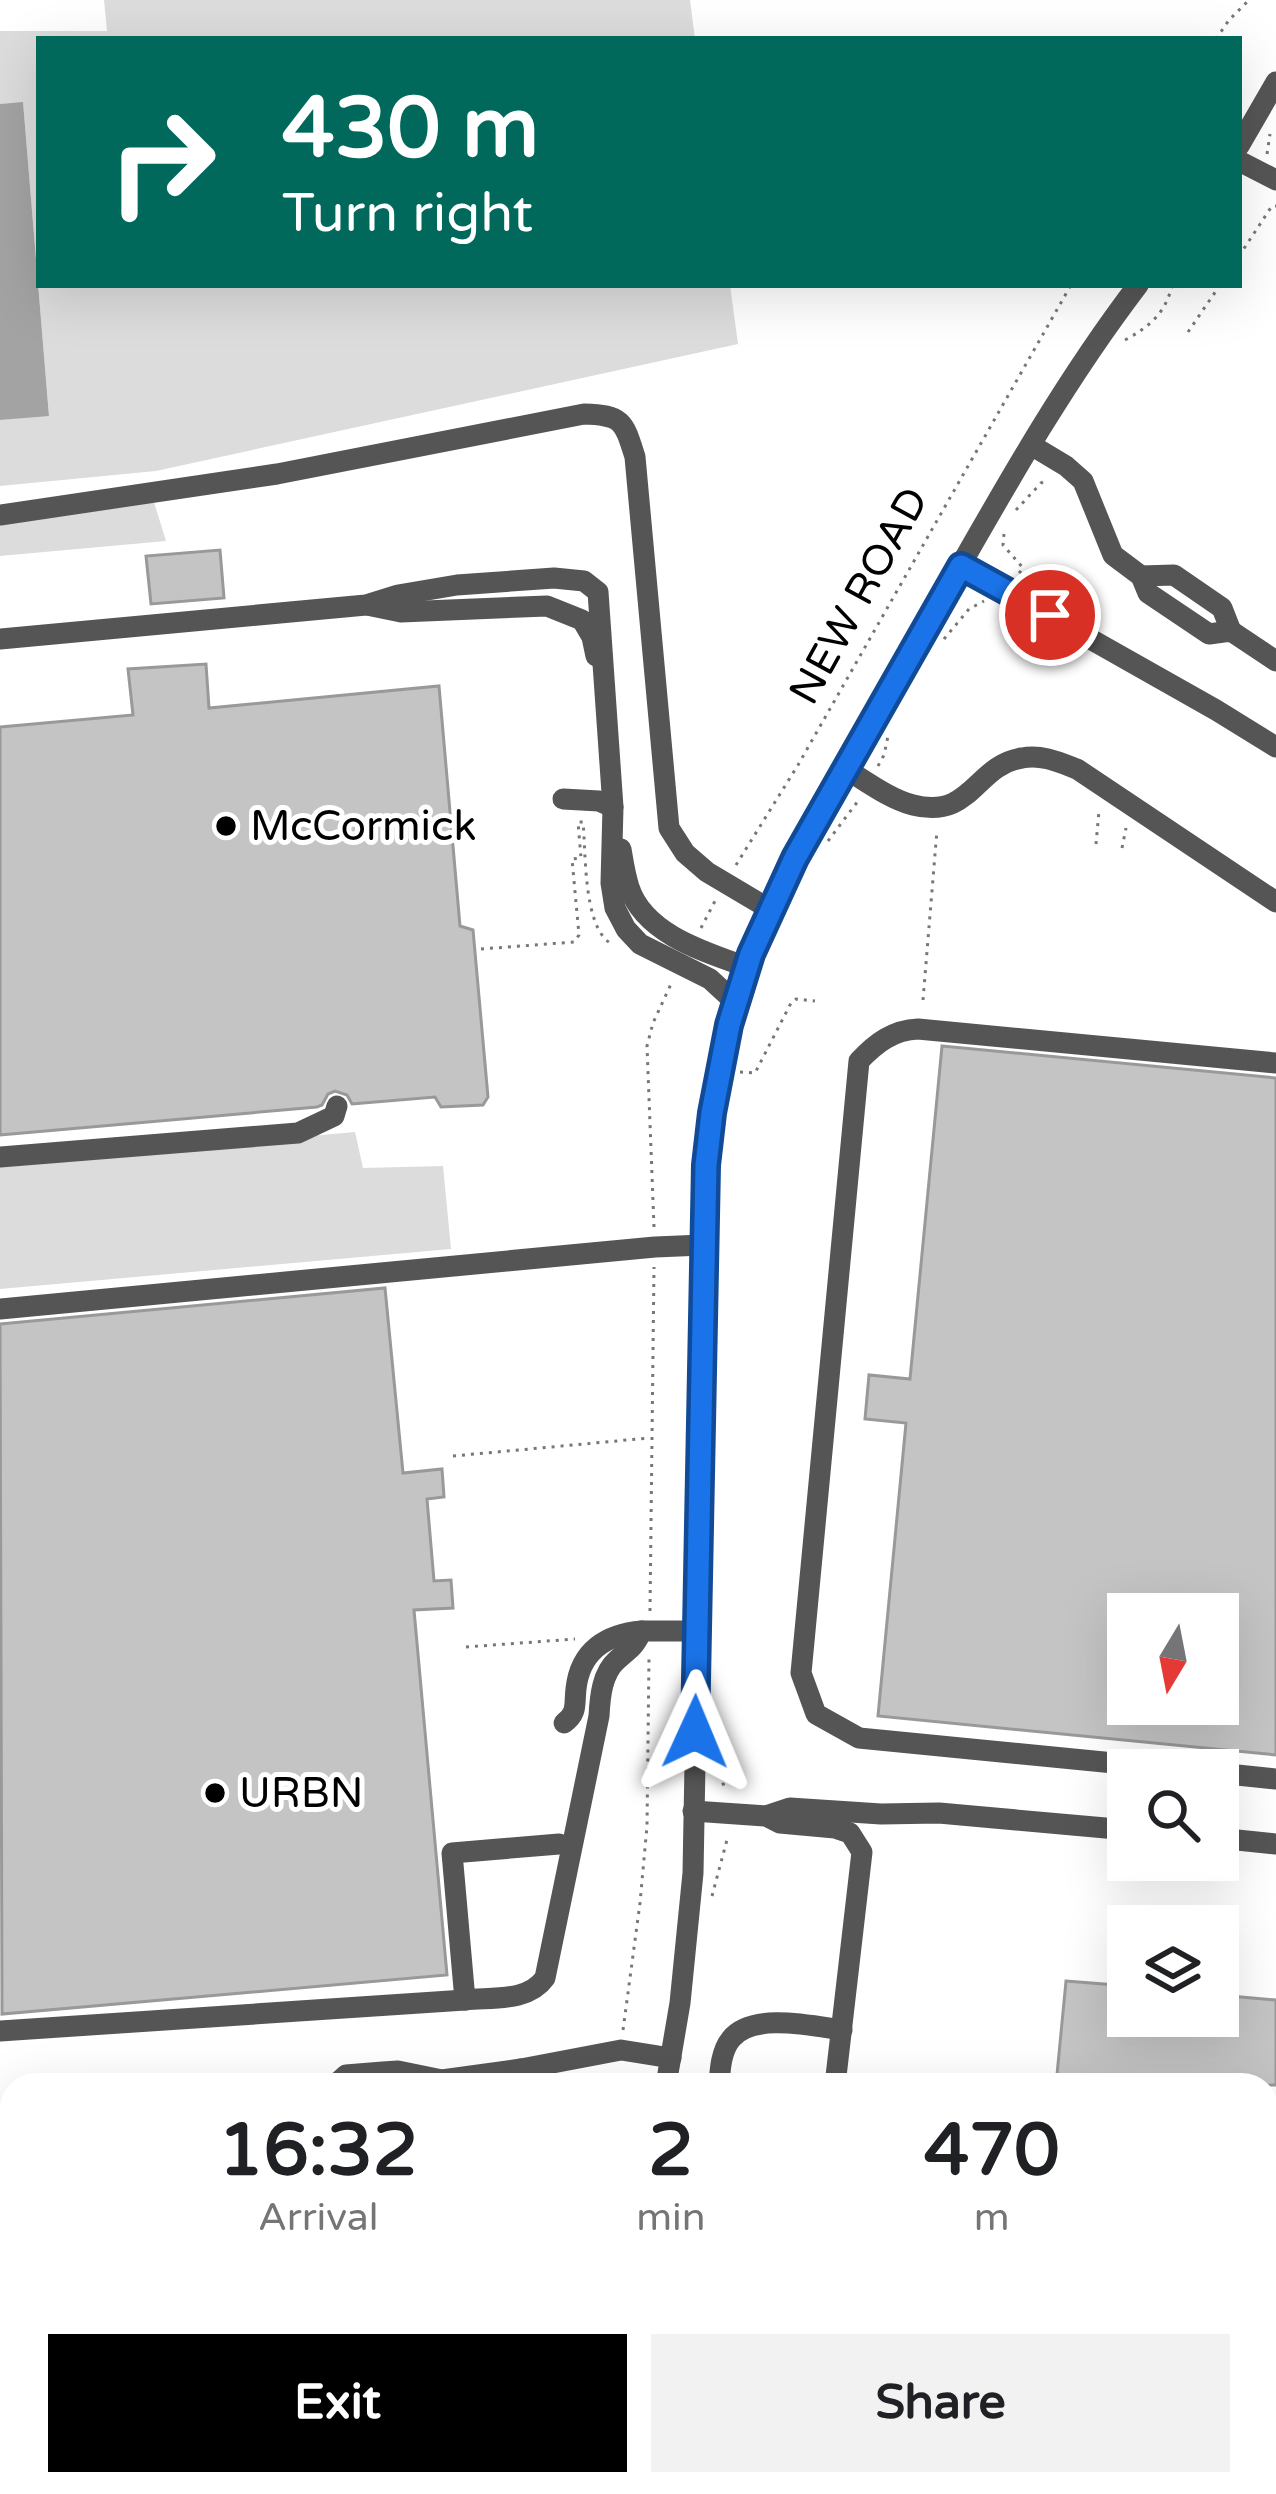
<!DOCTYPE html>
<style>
:root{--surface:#fff;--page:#f2f2f2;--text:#202124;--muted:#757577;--accent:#000}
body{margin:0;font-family:"Varela Round",sans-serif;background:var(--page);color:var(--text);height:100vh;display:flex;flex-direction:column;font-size:45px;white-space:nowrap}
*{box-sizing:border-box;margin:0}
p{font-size:39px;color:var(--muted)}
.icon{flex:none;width:66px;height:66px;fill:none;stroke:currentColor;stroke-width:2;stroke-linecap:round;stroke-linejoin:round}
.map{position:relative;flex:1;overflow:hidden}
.side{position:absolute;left:0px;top:2073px;width:1278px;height:423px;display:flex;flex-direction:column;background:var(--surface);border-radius:36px 36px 0 0;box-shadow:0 12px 48px #0002}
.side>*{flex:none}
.banner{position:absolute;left:36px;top:36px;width:1206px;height:252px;border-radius:0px;box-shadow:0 12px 48px #0002;background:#00695c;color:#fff;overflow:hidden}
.needle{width:78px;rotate:190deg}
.buttons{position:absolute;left:1107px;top:1593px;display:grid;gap:24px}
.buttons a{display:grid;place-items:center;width:132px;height:132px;border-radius:0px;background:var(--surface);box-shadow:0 12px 48px #0002;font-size:60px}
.pin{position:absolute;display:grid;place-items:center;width:102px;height:102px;color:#fff;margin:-51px;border:6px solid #fff;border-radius:50%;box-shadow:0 3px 12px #0007}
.me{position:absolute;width:132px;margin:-66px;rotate:1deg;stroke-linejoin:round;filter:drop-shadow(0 0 9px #0008)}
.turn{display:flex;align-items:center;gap:42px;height:252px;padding:0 48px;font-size:54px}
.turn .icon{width:156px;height:156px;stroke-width:2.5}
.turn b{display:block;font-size:84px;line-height:102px}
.eta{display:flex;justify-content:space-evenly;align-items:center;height:204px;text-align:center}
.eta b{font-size:72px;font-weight:800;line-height:84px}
.primary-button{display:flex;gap:24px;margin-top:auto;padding:24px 48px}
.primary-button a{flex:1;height:138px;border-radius:0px;background:var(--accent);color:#fff;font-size:48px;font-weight:800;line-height:138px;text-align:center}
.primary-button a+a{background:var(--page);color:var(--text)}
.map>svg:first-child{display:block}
</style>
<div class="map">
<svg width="1276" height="2494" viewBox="0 0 1276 2494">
<rect width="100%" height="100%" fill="#fff"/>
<g fill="#dcdcdc">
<path d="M104 0H690L695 39H39V285H730L738 344 156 471 0 486V420L49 415 23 103 0 104V31H107Z"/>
<path d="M153 499 166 541 0 556V520Z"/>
<path d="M355 1132 363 1168 443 1166 451 1249 0 1289V1164Z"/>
</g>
<path fill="#a3a3a3" d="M23 102 49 416 0 420V104Z"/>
<g fill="#c4c4c4" stroke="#999" stroke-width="3" fill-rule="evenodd">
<path d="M220 550 224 598 151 604 146 556Z"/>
<path d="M206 664 209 708 439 686 460 926 473 930 488 1097 483 1105 441 1107 435 1097 352 1104 347 1095 335 1091 328 1094 322 1105 317 1107 0 1135V727L133 715 128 669Z"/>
<path d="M942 1046 1276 1078V1755L878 1716 906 1423 865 1419 869 1375 910 1379ZM1128 1614H1218V1704H1128Z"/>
<path d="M385 1288 403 1473 442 1469 444 1497 427 1499 434 1581 451 1580 453 1608 414 1610 447 1975 2 2014 0 1324Z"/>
<path d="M1066 1981 1128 1986V2016H1218V1995L1276 2000V2085H1056Z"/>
</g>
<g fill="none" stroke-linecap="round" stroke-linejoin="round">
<g stroke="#777" stroke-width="3" stroke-dasharray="3 6" stroke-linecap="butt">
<path d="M1216 39 1229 20 1249 0"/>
<path d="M1267 154 1270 134"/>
<path d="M1239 256 1272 206H1276"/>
<path d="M1188 332 1220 285"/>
<path d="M1125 340C1149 327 1166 313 1172 285"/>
<path d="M1016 510 1041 483 1048 480"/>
<path d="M1004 534 1003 545 1023 568 1017 576"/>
<path d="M944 639 969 609 984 601"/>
<path d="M878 766 884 755 888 736"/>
<path d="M828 841 858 801"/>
<path d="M1096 844 1099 811"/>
<path d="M1122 848 1126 828"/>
<path d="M736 865 798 765 1071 285"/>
<path d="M701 928 716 899"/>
<path d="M481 949 574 942 579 935 572 859 581 858 578 822H583C586 852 583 925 610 943"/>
<path d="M923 1000 937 830"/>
<path d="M740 1072 755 1073 791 1003 796 999 815 1001"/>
<path d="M654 1227 647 1046 653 1023 671 984"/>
<path d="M453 1456 649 1438"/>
<path d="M650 1611 654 1267"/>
<path d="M466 1647 575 1639"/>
<path d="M716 1766 726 1791"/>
<path d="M712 1896 728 1836"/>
<path d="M623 2030 640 1903 647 1826 649 1657"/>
<path d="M615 2085 618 2069"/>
<path d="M455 2494 460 2484"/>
</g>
<g stroke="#555" stroke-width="21">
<path d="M1239 146 1276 82"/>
<path d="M1239 161 1276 180"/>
<path d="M1031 445 1066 466 1083 481 1113 555 1141 576 1148 593 1209 634 1231 631 1276 661"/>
<path d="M0 515 277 474 584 414C623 415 624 422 635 457L669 828 685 853 707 872 771 910"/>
<path d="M961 566 1216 710 1276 747"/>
<path d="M1141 576 1174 575 1222 608 1231 631"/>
<path d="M367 605 401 612 547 606 582 620 592 637 596 656"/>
<path d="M0 639 366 605 398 595 457 585 554 578 584 581 598 592 613 807 611 883 615 908 626 929 640 944 710 979 736 1003"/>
<path d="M846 769C867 782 890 799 913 805 972 820 975 765 1022 758 1041 754 1059 762 1077 769L1276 902"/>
<path d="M563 799 599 801 613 807"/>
<path d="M621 849C623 861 625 875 629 887 644 934 705 952 747 967"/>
<path d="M0 1157 298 1133 334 1116 337 1106"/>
<path d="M0 1309 655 1247 703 1245"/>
<path d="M564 1723C578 1713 574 1704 576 1689 580 1650 607 1634 642 1631"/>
<path d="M1185 1770 859 1738 816 1714 801 1673 859 1061C876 1043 893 1030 918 1029L1276 1063"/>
<path d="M1218 1773 1276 1779"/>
<path d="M693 1811 766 1816 780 1823 835 1828 850 1833 862 1852 835 2085"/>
<path d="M766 1816 790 1808 881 1814 939 1813 1128 1830"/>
<path d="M1218 1838 1276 1844"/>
<path d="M465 2000C493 1997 528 2002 545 1978L599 1716C600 1697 602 1673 617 1660 631 1647 632 1650 642 1631H697"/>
<path d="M0 2031 465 2000 452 1853 559 1844"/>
<path d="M335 2085 346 2075 383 2072 398 2071 442 2080 521 2069"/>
<path d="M516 2085 521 2069 621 2050 671 2058"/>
<path d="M666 2085 680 2003 693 1873 706 1165C714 1094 725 1020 751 953 796 840 868 730 927 624 993 509 1057 391 1138 285"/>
<path d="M719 2085C720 2070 721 2051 731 2039 752 2012 813 2026 842 2030"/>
<path d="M0 2161 12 2158"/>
<path d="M523 2494 529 2484"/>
<path d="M595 2494 597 2484"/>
<path d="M806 2494 807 2484"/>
</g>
</g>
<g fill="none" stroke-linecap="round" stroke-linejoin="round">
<defs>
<path id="route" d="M695 1732 706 1165 712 1113 729 1025 751 954 795 858 961 566 1050 615"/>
</defs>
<use href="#route" stroke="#114b97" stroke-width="30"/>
<use href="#route" stroke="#1a73e8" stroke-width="21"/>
</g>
<g fill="#000" stroke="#fff" stroke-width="4.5">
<circle cx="226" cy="826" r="12"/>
<circle cx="215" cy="1793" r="12"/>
</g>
<g text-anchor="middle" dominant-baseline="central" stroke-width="10" stroke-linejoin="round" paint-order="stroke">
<g font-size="42" fill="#000" stroke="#fff">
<text transform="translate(859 596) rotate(-61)">NEW ROAD</text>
</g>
<g font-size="42" fill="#000" stroke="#fff" text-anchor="start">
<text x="250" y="826">McCormick</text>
<text x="239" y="1793">URBN</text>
</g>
</g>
</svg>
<div class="buttons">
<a><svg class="needle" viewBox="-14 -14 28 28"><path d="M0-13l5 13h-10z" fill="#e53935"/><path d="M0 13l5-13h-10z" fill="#757577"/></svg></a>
<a><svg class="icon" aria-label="search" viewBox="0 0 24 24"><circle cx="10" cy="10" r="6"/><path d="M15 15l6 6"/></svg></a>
<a><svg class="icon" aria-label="layers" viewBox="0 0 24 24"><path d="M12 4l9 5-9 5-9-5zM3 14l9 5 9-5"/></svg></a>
</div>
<div class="pin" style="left:1050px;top:615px;background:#d93025"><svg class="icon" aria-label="arrive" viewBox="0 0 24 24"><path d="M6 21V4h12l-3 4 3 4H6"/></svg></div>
<svg class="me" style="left:695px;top:1732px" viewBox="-20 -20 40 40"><path d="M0-17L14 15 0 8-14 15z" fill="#1a73e8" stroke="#fff" stroke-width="4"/></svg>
<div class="banner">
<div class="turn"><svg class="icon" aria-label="right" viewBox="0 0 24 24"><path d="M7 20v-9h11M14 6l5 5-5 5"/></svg><div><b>430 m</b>Turn right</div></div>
</div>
<section class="side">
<div class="eta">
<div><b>16:32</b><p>Arrival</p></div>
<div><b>2</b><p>min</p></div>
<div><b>470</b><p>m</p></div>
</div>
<div class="primary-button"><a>Exit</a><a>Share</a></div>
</section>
</div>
